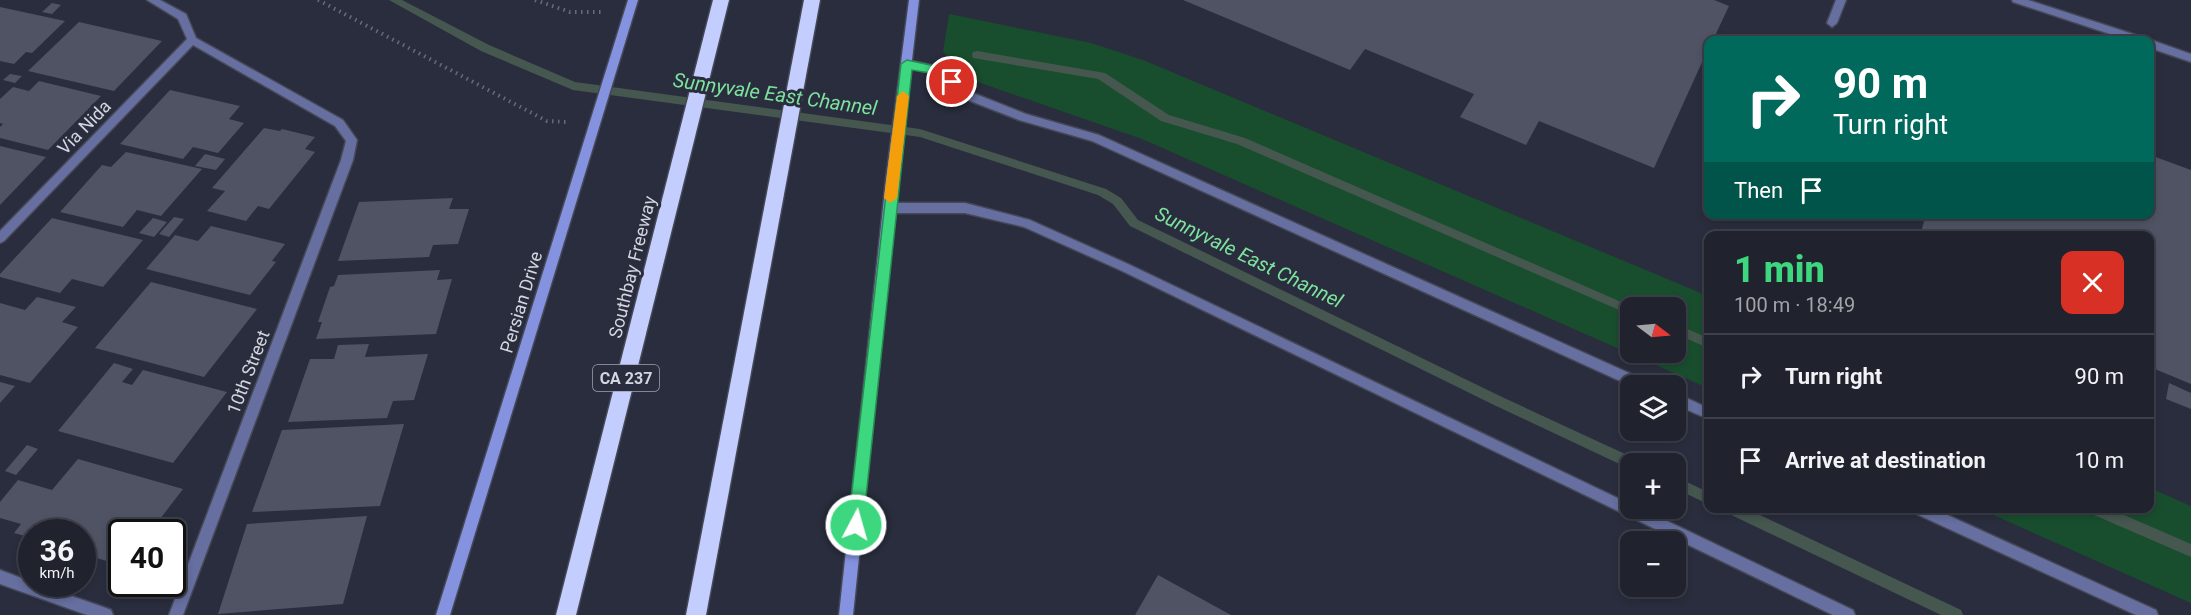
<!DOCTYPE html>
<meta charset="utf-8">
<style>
:root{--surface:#20222e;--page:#282a36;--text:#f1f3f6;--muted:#a2a4aa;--line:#3d3f4a;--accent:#3cd77e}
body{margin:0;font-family:Roboto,sans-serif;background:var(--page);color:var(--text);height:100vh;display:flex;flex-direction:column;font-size:22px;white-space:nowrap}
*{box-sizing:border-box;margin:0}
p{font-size:20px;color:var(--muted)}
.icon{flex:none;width:33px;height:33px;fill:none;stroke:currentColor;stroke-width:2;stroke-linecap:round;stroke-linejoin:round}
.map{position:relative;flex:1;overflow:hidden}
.details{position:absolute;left:1704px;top:231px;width:450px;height:282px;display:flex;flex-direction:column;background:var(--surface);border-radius:12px;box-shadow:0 3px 9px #0003,0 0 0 2px var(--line)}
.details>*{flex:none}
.guide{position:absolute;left:1704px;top:36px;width:450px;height:183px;border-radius:12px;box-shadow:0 3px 9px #0003,0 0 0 2px var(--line);background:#00695c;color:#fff;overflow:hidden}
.needle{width:39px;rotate:106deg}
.controls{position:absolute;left:1620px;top:297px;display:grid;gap:12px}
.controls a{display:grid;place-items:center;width:66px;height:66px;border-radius:12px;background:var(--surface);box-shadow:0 3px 9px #0003,0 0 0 2px var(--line);font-size:30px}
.speed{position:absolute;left:18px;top:519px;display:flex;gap:12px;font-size:30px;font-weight:700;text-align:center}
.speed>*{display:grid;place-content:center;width:78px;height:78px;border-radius:50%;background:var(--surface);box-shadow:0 3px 9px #0003,0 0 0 2px var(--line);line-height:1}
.speed small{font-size:15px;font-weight:400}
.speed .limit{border:3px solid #111;border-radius:9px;background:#fff;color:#111}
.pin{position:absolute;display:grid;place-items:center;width:51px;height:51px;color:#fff;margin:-26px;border:3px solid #fff;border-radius:50%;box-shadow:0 2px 6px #0007}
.me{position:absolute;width:66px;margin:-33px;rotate:6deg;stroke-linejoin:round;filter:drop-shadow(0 0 4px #0008)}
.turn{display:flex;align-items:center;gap:21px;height:126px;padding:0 30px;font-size:27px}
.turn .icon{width:78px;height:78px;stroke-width:2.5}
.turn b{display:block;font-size:42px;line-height:51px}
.then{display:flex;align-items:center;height:57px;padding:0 30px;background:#0003;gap:12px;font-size:22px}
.round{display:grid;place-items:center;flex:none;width:63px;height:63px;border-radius:12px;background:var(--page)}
.headline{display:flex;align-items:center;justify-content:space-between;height:102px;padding:0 30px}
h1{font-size:36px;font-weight:800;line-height:45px;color:var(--accent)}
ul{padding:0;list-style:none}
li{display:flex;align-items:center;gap:18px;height:84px;padding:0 30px;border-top:2px solid var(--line)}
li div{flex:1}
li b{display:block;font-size:22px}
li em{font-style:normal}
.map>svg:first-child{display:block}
</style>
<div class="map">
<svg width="2191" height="615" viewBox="0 0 2191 615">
<rect width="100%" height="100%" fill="#2a2d3d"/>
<g fill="#184e2d" fill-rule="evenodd">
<path d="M949 14 1091 43 1143 60 1708 296V388L1142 139 978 82 943 52ZM1630 308H1676V352H1630Z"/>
<path d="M2150 488 2191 506V603L1980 509 2150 508Z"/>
</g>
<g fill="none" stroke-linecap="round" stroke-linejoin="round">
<g fill="#45574f" fill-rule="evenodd">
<path d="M389 0H402L489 45 575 82 920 129 1106 189 1121 198 1138 220 1502 397 1638 460 1639 464H1630V469L1628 468 1494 405 1130 226 1113 204 1098 195 920 137 573 90 481 51Z"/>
<path d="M977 51 1105 73 1169 115 1245 138 1635 308H1630V314L1626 313 1237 144 1161 121 1098 79 973 58 972 55 973 52Z"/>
<path d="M1676 324 1708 338V348L1676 334Z"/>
<path d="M1676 477 1708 492V504L1676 489Z"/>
<path d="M1724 508H1745L1961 610 1963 615H1941L1725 512Z"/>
<path d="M2086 508H2108L2191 544V557L2087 512Z"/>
</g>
</g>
<g fill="#4f5364">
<path d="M1183 0H1714L1729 6 1713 40H1708V49L1654 168 1539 121 1526 145 1460 117 1474 94 1365 49 1350 70Z"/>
<path d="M52 3 61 5 52 14 42 12Z"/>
<path d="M0 7 65 21 32 53 26 52 14 64 0 61Z"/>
<path d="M79 22 162 41 114 91 28 71Z"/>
<path d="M10 74 22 76 15 83 3 80Z"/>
<path d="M39 81 101 96 48 150 0 138V127L3 124 0 123V99L13 87 29 91Z"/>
<path d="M170 90 240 106 229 119 244 123 218 153 193 147 183 159 120 144Z"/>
<path d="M264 128 280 131 282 129 315 137 305 149 315 152 269 209 258 206 246 221 207 211 225 191 212 188Z"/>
<path d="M0 146 46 157 0 205Z"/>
<path d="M126 152 202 169 161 216 137 210 123 227 60 212 102 165 111 167Z"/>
<path d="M205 154 225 159 216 170 195 166Z"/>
<path d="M2150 155 2191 170V384L2150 367V236H1920L1926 214H2150Z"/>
<path d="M453 198 449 209H469L458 244 433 245 429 257 338 261 359 202Z"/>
<path d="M174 217 184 219 169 237 159 234Z"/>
<path d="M52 218 143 240 103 287 72 279 60 293 0 277V274Z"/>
<path d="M153 218 167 222 154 237 139 233Z"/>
<path d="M211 226 285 244 272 261 276 262 250 295 146 269 175 235 198 241Z"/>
<path d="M440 270 437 280 452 279 436 334 316 339 322 322H318L330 287 334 286 338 275Z"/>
<path d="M151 282 257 309 204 377 95 348Z"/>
<path d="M37 297 76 307 62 322 78 327 30 383 0 375V303L25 310Z"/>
<path d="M369 344 365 357 428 354 414 400 393 401 387 418 288 422 310 359H334L338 345Z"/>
<path d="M114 363 133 369 122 382 132 385 143 370 227 392 173 463 58 431Z"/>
<path d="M0 382 15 386 0 403Z"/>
<path d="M2169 383 2191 393V409L2166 399Z"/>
<path d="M404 424 380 506 252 512 282 430Z"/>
<path d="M27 445 38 449 16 475 5 471Z"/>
<path d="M78 459 183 489 150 532H122V553L114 563 82 554V532H32V538L14 533 21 524 0 518V502L18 480 52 490Z"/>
<path d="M367 516 343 604 218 614 247 524Z"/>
<path d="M1158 575 1231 615H1135Z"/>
</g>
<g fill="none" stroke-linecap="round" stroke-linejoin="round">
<defs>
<g id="lane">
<path d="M147 0H160L186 14 196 38 343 120 357 140 353 160 183 615H169L341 160 346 141 335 126 193 45 4 241 0 243V231L187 39 178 19Z"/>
<path d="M1836 0H1846L1837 23 1832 27 1827 23Z"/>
<path d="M907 60 944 68 968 91 1026 114 1099 135 1649 382 1651 386H1631L1092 141 1019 120 960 97 937 74 903 67 902 64Z"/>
<path d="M889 203H965L1030 220 1128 264 1630 504V508H1640L1853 610 1855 615H1833L1120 270 1024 227 965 213H889L883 208Z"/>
<path d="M1676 393 1708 408V419L1676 405Z"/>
<path d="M1911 508H1932L2156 610 2158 615H2136L1912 512Z"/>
<path d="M0 570 32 582V584H37L106 608 111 610 113 615H87L0 584Z"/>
</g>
<g id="street">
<path d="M2012 0H2028L2142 37 2143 40H2128L2013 2Z"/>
<path d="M2149 40 2154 41 2191 54V62L2150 48Z"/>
</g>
<g id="secondary">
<path d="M628 0H638L450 615H436Z"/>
<path d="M909 0H919L898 180 853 615H839L886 180Z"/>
</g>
<g id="highway">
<path d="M713 0H729L576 615H556Z"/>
<path d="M804 0H820L706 615H686Z"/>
</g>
</defs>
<use href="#lane" stroke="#454857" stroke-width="3"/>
<use href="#street" stroke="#454857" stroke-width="3"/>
<use href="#secondary" stroke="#454857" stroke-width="3"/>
<use href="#highway" stroke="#454857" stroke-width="3"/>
<g stroke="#686b79" stroke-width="4" stroke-dasharray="1.5 4.5" stroke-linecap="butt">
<path d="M318 0 547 121 567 122"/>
<path d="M535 0 570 12H601"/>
</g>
<use href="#lane" fill="#666f9f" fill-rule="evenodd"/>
<use href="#street" fill="#666f9f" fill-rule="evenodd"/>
<use href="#secondary" fill="#8592df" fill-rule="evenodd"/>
<use href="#highway" fill="#c4cefe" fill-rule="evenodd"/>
</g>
<path fill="#3cd77e" stroke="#278c52" stroke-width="1.5" d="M907 60 944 68 958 82 952 87 936 74 912 70 863 525 861 530 856 532 850 530 848 525 901 64Z"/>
<path fill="#f59e0b" d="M903 91 909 96 897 198 890 203 884 198 897 96Z"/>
<g text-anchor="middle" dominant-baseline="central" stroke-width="6" stroke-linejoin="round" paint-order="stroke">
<rect fill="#2a2d3d" stroke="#a0a3af" stroke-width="1.5" x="593" y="365" width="66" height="26" rx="4.5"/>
<g font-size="16" font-weight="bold" fill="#d3d6e0">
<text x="626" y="378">CA 237</text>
</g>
<g font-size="18" fill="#d3d6e0" stroke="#2a2d3d">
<text transform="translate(84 127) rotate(-46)">Via Nida</text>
<text transform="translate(632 267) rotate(-76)">Southbay Freeway</text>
<text transform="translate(521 302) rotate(-73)">Persian Drive</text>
<text transform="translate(248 372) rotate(-69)">10th Street</text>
</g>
<g font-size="20" font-style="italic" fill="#7ce29e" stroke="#2a2d3d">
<text transform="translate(775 94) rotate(8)">Sunnyvale East Channel</text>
<text transform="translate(1249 257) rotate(26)">Sunnyvale East Channel</text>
</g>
</g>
</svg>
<div class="controls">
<a><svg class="needle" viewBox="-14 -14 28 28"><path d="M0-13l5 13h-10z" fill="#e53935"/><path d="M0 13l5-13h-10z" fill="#a2a4aa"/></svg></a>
<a><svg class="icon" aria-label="layers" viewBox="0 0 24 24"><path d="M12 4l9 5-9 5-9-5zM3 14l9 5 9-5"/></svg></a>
<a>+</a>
<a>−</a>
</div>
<div class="speed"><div>36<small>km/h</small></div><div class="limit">40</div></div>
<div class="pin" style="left:952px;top:82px;background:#d93025"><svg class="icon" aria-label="arrive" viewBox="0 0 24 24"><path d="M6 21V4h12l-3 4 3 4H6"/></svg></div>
<svg class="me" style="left:856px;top:525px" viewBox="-20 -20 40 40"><circle r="17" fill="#3cd77e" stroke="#fff" stroke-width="3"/><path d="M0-11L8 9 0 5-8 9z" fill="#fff"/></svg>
<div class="guide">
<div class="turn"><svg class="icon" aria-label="right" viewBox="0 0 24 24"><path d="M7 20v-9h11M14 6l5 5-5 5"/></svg><div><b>90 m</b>Turn right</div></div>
<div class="then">Then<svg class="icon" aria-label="arrive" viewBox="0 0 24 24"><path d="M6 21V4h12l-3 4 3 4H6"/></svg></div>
</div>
<section class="details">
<div class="headline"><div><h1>1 min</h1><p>100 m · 18:49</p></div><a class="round" style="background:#d93025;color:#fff"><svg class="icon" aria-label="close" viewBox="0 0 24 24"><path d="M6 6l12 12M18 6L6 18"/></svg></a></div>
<ul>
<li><svg class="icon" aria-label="right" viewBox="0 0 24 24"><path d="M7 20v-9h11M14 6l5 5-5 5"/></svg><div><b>Turn right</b></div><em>90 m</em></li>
<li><svg class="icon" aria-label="arrive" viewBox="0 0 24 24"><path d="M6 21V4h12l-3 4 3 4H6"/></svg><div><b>Arrive at destination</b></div><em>10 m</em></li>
</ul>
</section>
</div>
